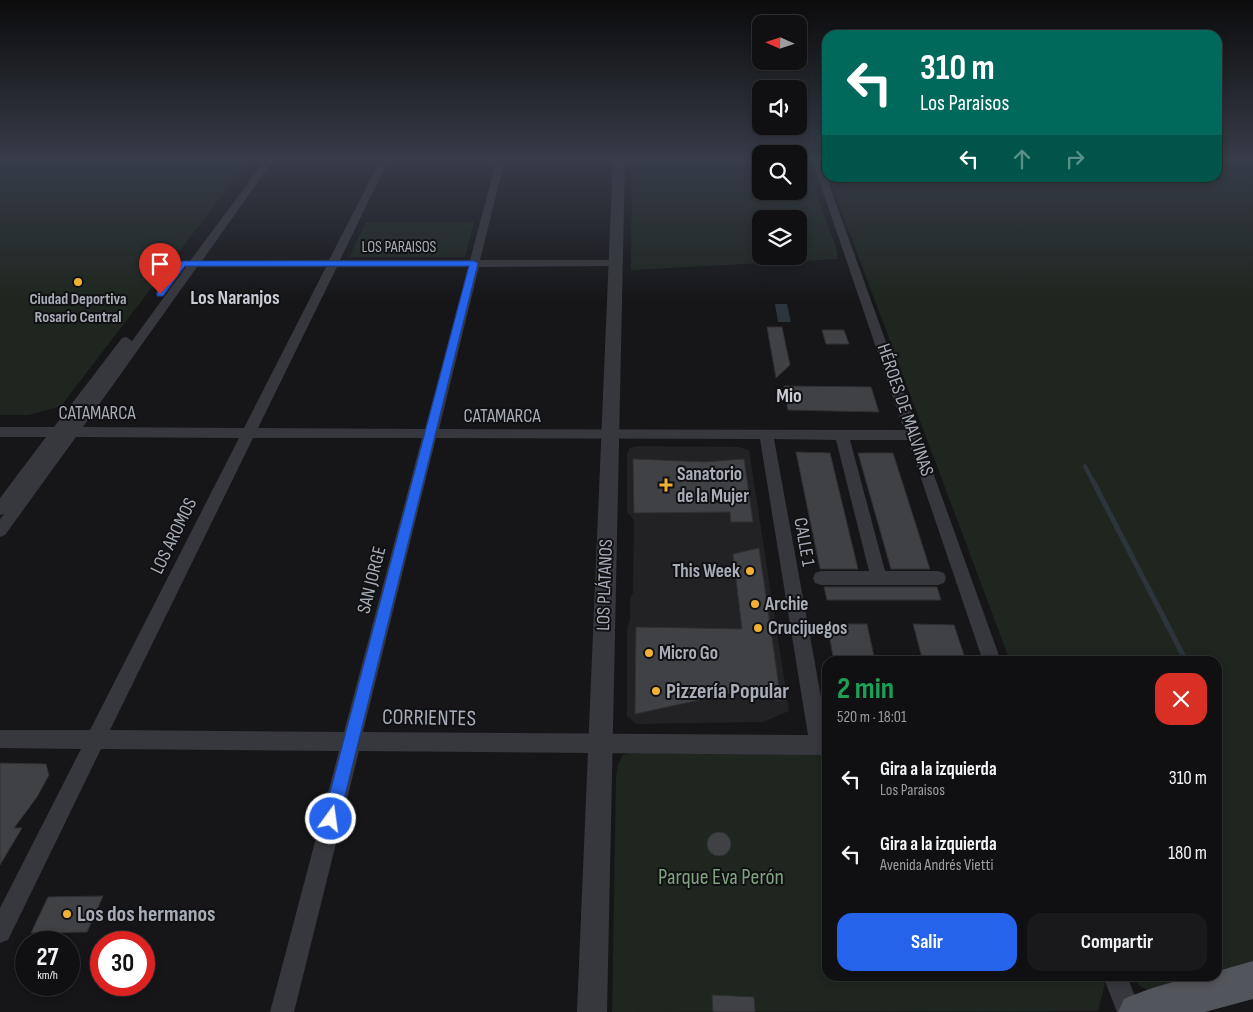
<!DOCTYPE html>
<html lang="es">
<meta charset="utf-8">
<style>
:root{--surface:#101012;--page:#19191b;--text:#f1f3f6;--muted:#9c9d9f;--line:#303032;--accent:#2563eb}
body{margin:0;font-family:"Sofia Sans Condensed",sans-serif;background:var(--page);color:var(--text);height:100vh;display:flex;flex-direction:column;font-size:19px;white-space:nowrap}
*{box-sizing:border-box;margin:0}
p{font-size:16px;color:var(--muted)}
.icon{flex:none;width:28px;height:28px;fill:none;stroke:currentColor;stroke-width:2;stroke-linecap:round;stroke-linejoin:round}
.map{position:relative;flex:1;overflow:hidden}
.drawer{position:absolute;left:822px;top:656px;width:400px;height:325px;display:flex;flex-direction:column;background:var(--surface);border-radius:15px;box-shadow:0 2px 8px #0003,0 0 0 1px var(--line)}
.drawer>*{flex:none}
.top-card{position:absolute;left:822px;top:30px;width:400px;height:152px;border-radius:15px;box-shadow:0 2px 8px #0003,0 0 0 1px var(--line);background:#00695c;color:#fff;overflow:hidden}
.needle{width:32px;rotate:273deg}
.controls{position:absolute;left:752px;top:15px;display:grid;gap:10px}
.controls a{display:grid;place-items:center;width:55px;height:55px;border-radius:10px;background:var(--surface);box-shadow:0 2px 8px #0003,0 0 0 1px var(--line);font-size:25px}
.speed{position:absolute;left:15px;top:931px;display:flex;gap:10px;font-size:25px;font-weight:700;text-align:center}
.speed>*{display:grid;place-content:center;width:65px;height:65px;border-radius:50%;background:var(--surface);box-shadow:0 2px 8px #0003,0 0 0 1px var(--line);line-height:1}
.speed small{font-size:12px;font-weight:400}
.speed .limit{border:8px solid #d22;background:#fff;color:#111}
.pin{position:absolute;display:grid;place-items:center;width:42px;height:42px;color:#fff;margin:-51px -21px;border-radius:50% 50% 50% 0;rotate:-45deg;box-shadow:0 0 5px #0007}
.pin .icon{rotate:45deg}
.me{position:absolute;width:55px;margin:-28px;rotate:14deg;stroke-linejoin:round;filter:drop-shadow(0 0 4px #0008)}
.turn{display:flex;align-items:center;gap:18px;height:105px;padding:0 15px;font-size:22px}
.turn .icon{width:65px;height:65px;stroke-width:2.5}
.turn b{display:block;font-size:35px;line-height:42px}
.lanes{display:flex;align-items:center;height:48px;padding:0 15px;background:#0003;justify-content:center;gap:25px;direction:ltr}
.lanes .off{opacity:.35}
.round{display:grid;place-items:center;flex:none;width:52px;height:52px;border-radius:15px;background:var(--page)}
.head{display:flex;align-items:center;justify-content:space-between;height:85px;padding:0 15px}
h1{font-size:30px;font-weight:700;line-height:38px;color:#1e9e55}
.action{display:flex;gap:10px;margin-top:auto;padding:10px 15px}
.action a{flex:1;height:58px;border-radius:15px;background:var(--accent);color:#fff;font-size:20px;font-weight:700;line-height:58px;text-align:center}
.action a+a{background:var(--page);color:var(--text)}
ul{padding:0;list-style:none}
li{display:flex;align-items:center;gap:15px;height:75px;padding:0 15px}
li div{flex:1}
li b{display:block;font-size:19px}
li em{font-style:normal}
.map>svg:first-child{display:block}
</style>
<div class="map">
<svg width="1253" height="1012" viewBox="0 0 1253 1012">
<rect width="100%" height="100%" fill="#161618"/>
<path fill="#222225" d="M637 446 739 447 749 450 789 711 763 722 636 724 627 716V629L630 619V599L633 593 634 520 627 512V454L630 448Z"/>
<g fill="#1e261f" fill-rule="evenodd">
<path d="M0 159H250L61 406 29 415H0Z"/>
<path d="M632 159H761V191H799V159H803L836 247 838 259 631 270ZM761 219H799V256H761Z"/>
<path d="M1218 159H1253V963L1218 972V661H1010L829 178H1218Z"/>
<path d="M366 222H474L465 257H349Z"/>
<path d="M633 752 827 753 828 976H1104L1105 984 1098 1011 612 1012 616 777 618 765 623 755Z"/>
<path d="M1131 976H1202L1149 990 1141 987Z"/>
</g>
<path fill="#2c353c" d="M775 304H787L791 322H778Z"/>
<g fill="none" stroke-linecap="round" stroke-linejoin="round">
<path stroke="#2c353c" stroke-width="4" d="M1085 466 1093 482"/>
<path stroke="#2c353c" stroke-width="5" d="M1093 481 1186 661"/>
</g>
<g fill="#404145" stroke="#303034">
<path d="M767 327H782L790 365 776 378Z"/>
<path d="M822 330H844L849 344H826Z"/>
<path d="M784 386 871 387 879 412 788 410Z"/>
<path d="M796 452 830 453 858 569H820Z"/>
<path d="M858 453H893L930 569H891Z"/>
<path d="M633 459 705 462 744 459 753 522H731L730 512 634 513Z"/>
<path d="M759 548 781 701 736 692 635 714 636 627 742 629 733 554Z"/>
<path d="M824 587H937L941 600H827Z"/>
<path d="M827 624H867L875 661H834Z"/>
<path d="M913 624 954 625 966 661H923Z"/>
<path d="M0 763 46 764 49 775 37 797 14 828H22L0 865Z"/>
<circle cx="719" cy="844" r="12"/>
<path d="M103 896 87 932 31 933 48 897Z"/>
<path d="M712 995 754 997 755 1012H713Z"/>
</g>
<g fill="none" stroke-linecap="round" stroke-linejoin="round">
<g fill="#37383d" fill-rule="evenodd">
<path d="M266 159H274L202 261 329 260 381 159H389L340 260H470L497 159H505L480 260H615L620 263 615 266 479 267 439 429 904 430 812 159H820L1001 661H983L908 440H850L885 571H938L944 573 946 578 944 583 938 585H821L815 583 813 578 815 573 821 571H869L836 440 774 439 828 735V755L359 751 294 1012H270L339 751 101 749 8 940 0 943V908L81 749 0 748V730H90L239 438 76 437 5 535 0 537V519L4 514 0 515V498L46 437H0V427H54L122 338 126 337 132 341 186 267 182 264 183 262 190 261ZM197 267H326L244 428 83 427ZM337 267H468L425 429 258 428ZM253 438H422L344 732 110 730ZM436 438 760 439 808 735 363 732Z"/>
<path d="M1103 976H1127L1141 1012H1117Z"/>
</g>
<path fill="#37383d" fill-rule="evenodd" d="M613 159H625L607 1012H577Z"/>
<path fill="#53555c" fill-rule="evenodd" d="M1253 961V999L1205 1012H1118L1124 999C1152 987 1186 976 1218 976V971Z"/>
</g>
<linearGradient id="sky" x2="0" y2="1"><stop stop-color="#0c0c0d"/><stop offset="0.53" stop-color="#363c48"/><stop offset="1" stop-color="#363c48" stop-opacity="0"/></linearGradient>
<rect width="1253" height="301" fill="url(#sky)"/>
<path fill="#2563eb" stroke="#184099" d="M183 261H474L478 263 339 819 337 824 331 827 326 824 323 819 469 266H185L163 296H157V292L180 262Z"/>
<g fill="#f2b134" stroke="#111113" stroke-width="2">
<circle cx="78" cy="282" r="5"/>
<path d="M663.5 477.5h5v5h5v5h-5v5h-5v-5h-5v-5h5z"/>
<circle cx="750" cy="571" r="5"/>
<circle cx="755" cy="604" r="5"/>
<circle cx="758" cy="628" r="5"/>
<circle cx="649" cy="653" r="5"/>
<circle cx="656" cy="691" r="5"/>
<circle cx="67" cy="914" r="5"/>
</g>
<g text-anchor="middle" dominant-baseline="central" stroke-width="4" stroke-linejoin="round" paint-order="stroke">
<g font-size="16" fill="#a8adb8" stroke="#111113">
<text x="399" y="247">LOS PARAISOS</text>
</g>
<g font-size="16" font-weight="bold" fill="#a8adb8" stroke="#111113">
<text x="78" y="299">Ciudad Deportiva<tspan x="78" dy="18">Rosario Central</tspan></text>
</g>
<g font-size="19" fill="#a8adb8" stroke="#111113">
<text transform="translate(905 410) rotate(71)">HÉROES DE MALVINAS</text>
<text x="97" y="413">CATAMARCA</text>
<text x="502" y="416">CATAMARCA</text>
<text transform="translate(174 536) rotate(-64)">LOS AROMOS</text>
<text transform="translate(804 542) rotate(80)">CALLE 1</text>
<text transform="translate(372 580) rotate(-76)">SAN JORGE</text>
<text transform="translate(605 585) rotate(-88)">LOS PLÁTANOS</text>
</g>
<g font-size="19" font-weight="bold" fill="#a8adb8" stroke="#111113" text-anchor="start">
<text x="677" y="474">Sanatorio<tspan x="677" dy="22">de la Mujer</tspan></text>
<text x="740" y="571" text-anchor="end">This Week</text>
<text x="765" y="604">Archie</text>
<text x="768" y="628">Crucijuegos</text>
<text x="659" y="653">Micro Go</text>
</g>
<g font-size="20" font-weight="bold" fill="#c9ccd4" stroke="#111113">
<text x="235" y="298">Los Naranjos</text>
</g>
<g font-size="20" font-weight="bold" fill="#c9ccd4" stroke="#111113">
<text x="789" y="396">Mio</text>
</g>
<g font-size="22" font-weight="bold" fill="#a8adb8" stroke="#111113" text-anchor="start">
<text x="666" y="691">Pizzería Popular</text>
<text x="77" y="914">Los dos hermanos</text>
</g>
<g font-size="22" fill="#a8adb8" stroke="#111113">
<text transform="translate(429 718) rotate(1)">CORRIENTES</text>
</g>
<g font-size="22" fill="#7fa381" stroke="#111113">
<text x="721" y="877">Parque Eva Perón</text>
</g>
</g>
</svg>
<div class="controls">
<a><svg class="needle" viewBox="-14 -14 28 28"><path d="M0-13l5 13h-10z" fill="#e53935"/><path d="M0 13l5-13h-10z" fill="#9c9d9f"/></svg></a>
<a><svg class="icon" aria-label="sound" viewBox="0 0 24 24"><path d="M4 9h4l5-4v14l-5-4H4zM17 9q2 3 0 6"/></svg></a>
<a><svg class="icon" aria-label="search" viewBox="0 0 24 24"><circle cx="10" cy="10" r="6"/><path d="M15 15l6 6"/></svg></a>
<a><svg class="icon" aria-label="layers" viewBox="0 0 24 24"><path d="M12 4l9 5-9 5-9-5zM3 14l9 5 9-5"/></svg></a>
</div>
<div class="speed"><div>27<small>km/h</small></div><div class="limit">30</div></div>
<div class="pin" style="left:160px;top:294px;background:#d93025"><svg class="icon" aria-label="arrive" viewBox="0 0 24 24"><path d="M6 21V4h12l-3 4 3 4H6"/></svg></div>
<svg class="me" style="left:331px;top:819px" viewBox="-20 -20 40 40"><circle r="17" fill="#2563eb" stroke="#fff" stroke-width="3"/><path d="M0-11L8 9 0 5-8 9z" fill="#fff"/></svg>
<div class="top-card">
<div class="turn"><svg class="icon" aria-label="left" viewBox="0 0 24 24"><path d="M17 20v-9H6M10 6l-5 5 5 5"/></svg><div><b>310 m</b>Los Paraisos</div></div>
<div class="lanes"><svg class="icon" aria-label="left" viewBox="0 0 24 24"><path d="M17 20v-9H6M10 6l-5 5 5 5"/></svg><svg class="icon off" aria-label="ahead" viewBox="0 0 24 24"><path d="M12 20V5M6 11l6-6 6 6"/></svg><svg class="icon off" aria-label="right" viewBox="0 0 24 24"><path d="M7 20v-9h11M14 6l5 5-5 5"/></svg></div>
</div>
<section class="drawer">
<div class="head"><div><h1>2 min</h1><p>520 m · 18:01</p></div><a class="round" style="background:#d93025;color:#fff"><svg class="icon" aria-label="close" viewBox="0 0 24 24"><path d="M6 6l12 12M18 6L6 18"/></svg></a></div>
<ul>
<li><svg class="icon" aria-label="left" viewBox="0 0 24 24"><path d="M17 20v-9H6M10 6l-5 5 5 5"/></svg><div><b>Gira a la izquierda</b><p>Los Paraisos</p></div><em>310 m</em></li>
<li><svg class="icon" aria-label="left" viewBox="0 0 24 24"><path d="M17 20v-9H6M10 6l-5 5 5 5"/></svg><div><b>Gira a la izquierda</b><p>Avenida Andrés Vietti</p></div><em>180 m</em></li>
</ul>
<div class="action"><a>Salir</a><a>Compartir</a></div>
</section>
</div>
